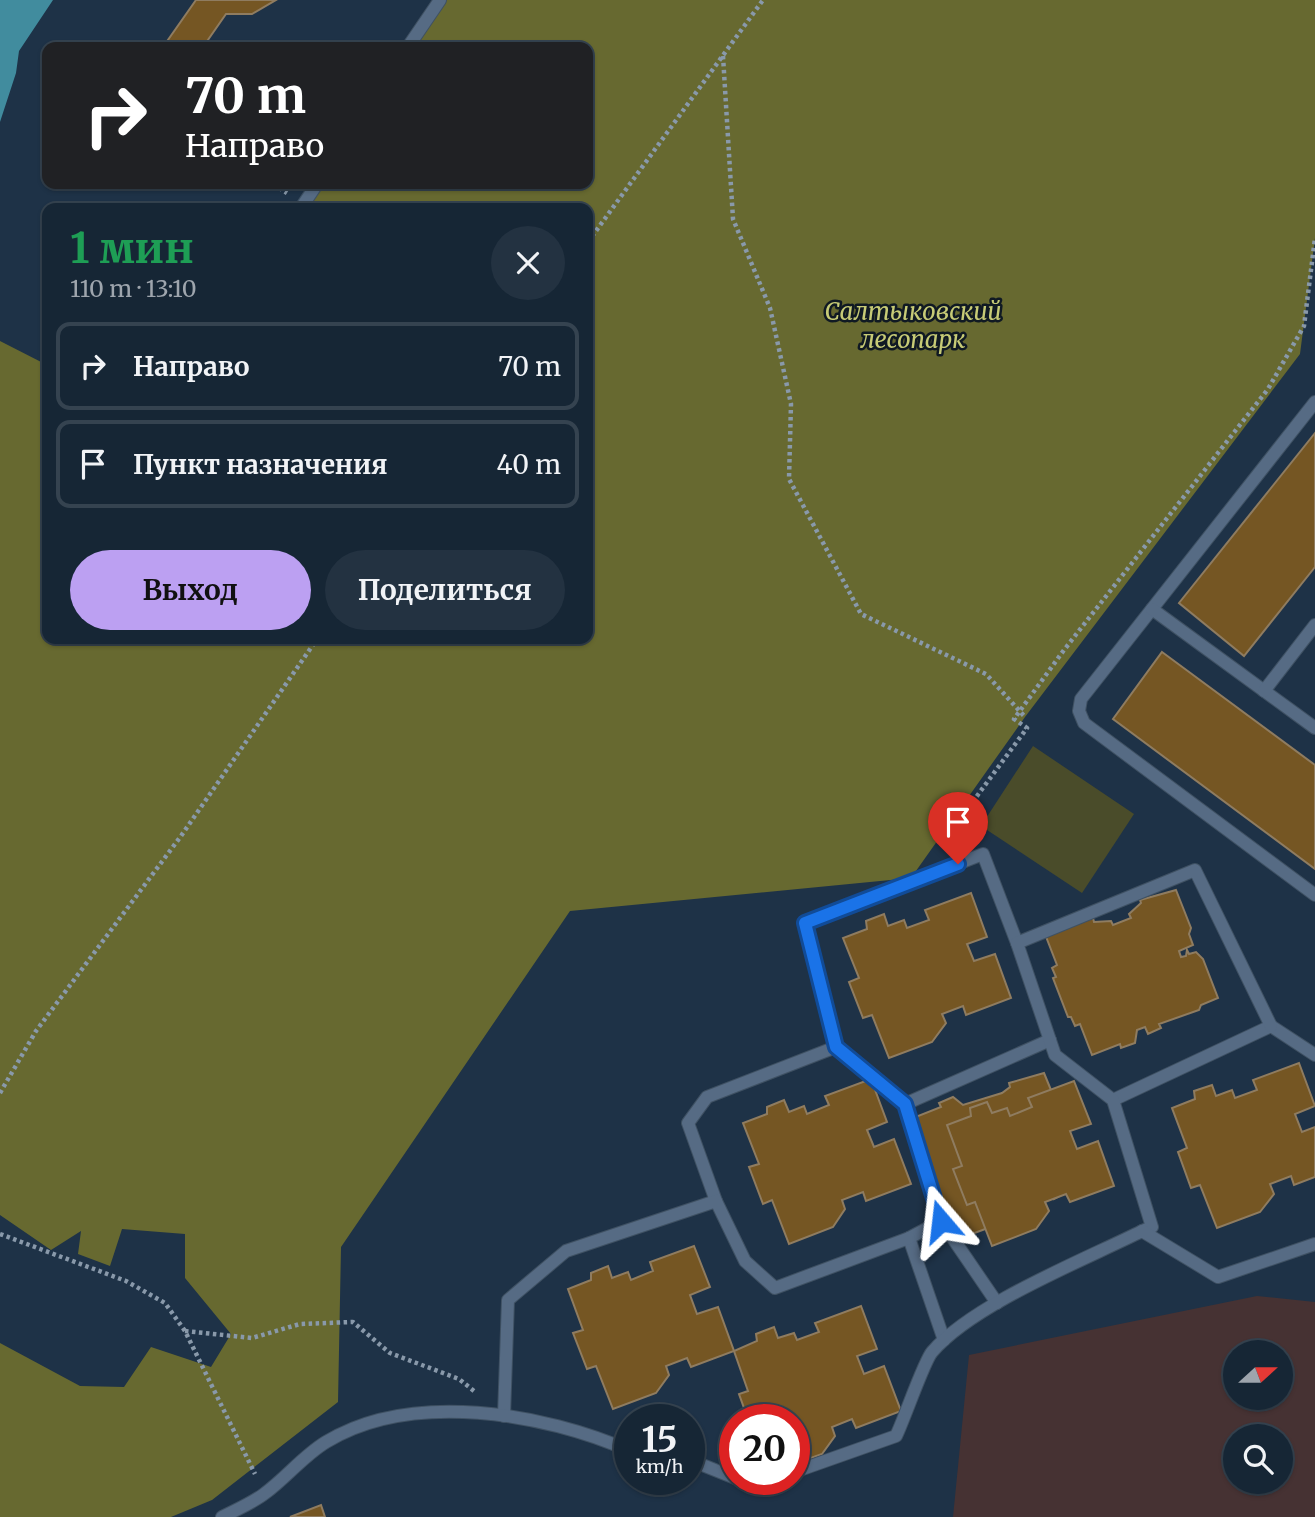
<!DOCTYPE html>
<html lang="ru">
<meta charset="utf-8">
<style>
:root{--surface:#162635;--page:#233241;--text:#f1f3f6;--muted:#9ea5ad;--line:#354350;--accent:#bca0f2}
body{margin:0;font-family:Merriweather,serif;background:var(--page);color:var(--text);height:100vh;display:flex;flex-direction:column;font-size:26px;white-space:nowrap}
*{box-sizing:border-box;margin:0}
p{font-size:23px;color:var(--muted)}
.icon{flex:none;width:38px;height:38px;fill:none;stroke:currentColor;stroke-width:2;stroke-linecap:round;stroke-linejoin:round}
.map{position:relative;flex:1;overflow:hidden}
.details{position:absolute;left:42px;top:203px;width:551px;height:441px;display:flex;flex-direction:column;background:var(--surface);border-radius:14px;box-shadow:0 2px 5px #0004,0 0 0 2px var(--line)}
.details>*{flex:none}
.hud{position:absolute;left:42px;top:42px;width:551px;height:147px;border-radius:14px;box-shadow:0 2px 5px #0004,0 0 0 2px var(--line);background:#202124;color:#fff;overflow:hidden}
.needle{width:46px;rotate:69deg}
.controls{position:absolute;left:1223px;top:1340px;display:grid;gap:14px}
.controls a{display:grid;place-items:center;width:70px;height:70px;border-radius:50%;background:var(--surface);box-shadow:0 2px 5px #0004,0 0 0 2px var(--line);font-size:35px}
.speed{position:absolute;left:614px;top:1404px;display:flex;gap:14px;font-size:35px;font-weight:700;text-align:center}
.speed>*{display:grid;place-content:center;width:91px;height:91px;border-radius:50%;background:var(--surface);box-shadow:0 2px 5px #0004,0 0 0 2px var(--line);line-height:1}
.speed small{font-size:18px;font-weight:400}
.speed .limit{border:10px solid #d22;background:#fff;color:#111}
.pin{position:absolute;display:grid;place-items:center;width:60px;height:60px;color:#fff;margin:-72px -30px;border-radius:50% 50% 50% 0;rotate:-45deg;box-shadow:0 0 7px #0007}
.pin .icon{rotate:45deg}
.me{position:absolute;width:77px;margin:-38px;rotate:343deg;stroke-linejoin:round;filter:drop-shadow(0 0 5px #0008)}
.turn{display:flex;align-items:center;gap:24px;height:147px;padding:0 28px;font-size:32px}
.turn .icon{width:91px;height:91px;stroke-width:2.5}
.turn b{display:block;font-size:49px;line-height:60px}
.round{display:grid;place-items:center;flex:none;width:74px;height:74px;border-radius:37px;background:var(--page)}
.summary{display:flex;align-items:center;justify-content:space-between;height:119px;padding:0 28px}
h1{font-size:42px;font-weight:700;line-height:52px;color:#1e9e55}
.action{display:flex;gap:14px;margin-top:auto;padding:14px 28px}
.action a{flex:1;height:80px;border-radius:42px;background:var(--accent);color:#111;font-size:28px;font-weight:700;line-height:80px;text-align:center}
.action a+a{background:var(--page);color:var(--text)}
ul{padding:0;list-style:none}
li{display:flex;align-items:center;gap:21px;height:88px;margin:0 14px 10px;padding:0 14px;border:4px solid var(--line);border-radius:14px}
li div{flex:1}
li b{display:block;font-size:26px}
li em{font-style:normal}
.map>svg:first-child{display:block}
</style>
<div class="map">
<svg width="1315" height="1517" viewBox="0 0 1315 1517">
<rect width="100%" height="100%" fill="#1e3247"/>
<path fill="#463233" fill-rule="evenodd" d="M1257 1296 1315 1302V1517H953L969 1355ZM1236 1353H1281V1398H1236ZM1236 1437H1281V1482H1236Z"/>
<path fill="#4a4c2a" d="M1033 746 1134 814 1082 893 981 826Z"/>
<path fill="#676930" d="M440 0H1315V238L1300 354 1025 717 911 878 570 911 341 1247 338 1402 212 1500 171 1517H0V1343L80 1386 124 1387 151 1347 211 1367 231 1334 185 1278V1234L122 1229 110 1266 78 1254 81 1231 51 1250 0 1215V341L47 365V639H588V208H301L317 184H588V47H408Z"/>
<path fill="#418c9e" d="M0 0H53L19 51 16 73 0 122Z"/>
<g fill="#755623" stroke="#8f7c60" stroke-width="2">
<path d="M196 0H276L252 14H226L203 47H163Z"/>
<path d="M1315 433V567L1244 656 1179 603Z"/>
<path d="M1162 652 1315 765V869L1113 719Z"/>
<path d="M1176 890 1191 928 1189 934 1193 945 1179 951 1181 957 1186 956 1187 950 1189 954 1196 952 1203 959 1218 998 1201 1005 1199 1010 1159 1024 1161 1028 1148 1034 1145 1027 1137 1030 1135 1043 1121 1048 1120 1044 1092 1055 1080 1024 1075 1026 1071 1017H1068L1053 978 1056 977 1052 968 1057 965 1045 934 1093 918 1094 922 1111 921 1113 925 1131 918 1129 914 1141 903 1140 900Z"/>
<path d="M971 893 987 937 967 944 974 961 995 954 1011 998 966 1015 963 1006 942 1014 946 1023 932 1042 889 1058 872 1015 863 1018 849 982 859 978 843 938 867 929 866 921 884 914 888 926 904 920 907 928 929 920 925 910Z"/>
<path d="M1299 1063 1315 1106 1295 1114 1302 1132 1315 1127V1177L1294 1185 1291 1176 1270 1184 1274 1194 1260 1212 1217 1228 1200 1185 1191 1188 1178 1152 1187 1148 1172 1108 1195 1099 1194 1091 1212 1085 1216 1096 1232 1090 1235 1098 1257 1090 1253 1080Z"/>
<path d="M1044 1073 1060 1112 1059 1122 1053 1125 1054 1130 1050 1126 1045 1128 1048 1135 1062 1129 1067 1141 1072 1143 1087 1181 1054 1199 1053 1195 1036 1196 1034 1192 1017 1198 1018 1203 1005 1213 1004 1226 990 1231 988 1228 961 1238 949 1207 943 1209 920 1150 926 1148 913 1118 941 1107 939 1103 953 1097 963 1105 1002 1093 1010 1087 1009 1083Z"/>
<path d="M871 1079 887 1122 867 1130 874 1147 894 1139 911 1184 866 1201 863 1192 842 1200 845 1209 833 1227 789 1244 772 1200 763 1204 749 1167 759 1164 743 1123 767 1114V1107L784 1100 789 1112 804 1106 807 1114 829 1105 825 1096Z"/>
<path d="M1074 1081 1091 1124 1070 1131 1077 1149 1098 1141 1114 1186 1070 1202 1066 1194 1045 1202 1049 1211 1036 1229 992 1246 975 1202 967 1205 953 1169 962 1166 947 1125 971 1116 970 1108 987 1102 992 1113 1007 1108 1010 1116 1032 1107 1028 1098Z"/>
<path d="M694 1246 710 1287 690 1295 697 1314 718 1307 734 1351 691 1367 687 1358 666 1366 669 1375 656 1393 613 1409 596 1366 587 1369 573 1333 583 1330 568 1289 591 1280V1273L608 1266 612 1278 628 1272 631 1280 653 1271 650 1262Z"/>
<path d="M861 1306 877 1349 857 1356 864 1374 884 1366 901 1411 856 1428 852 1419 832 1427 835 1436 822 1454 794 1464V1419H748L739 1394 748 1391 734 1351 757 1341 756 1334 774 1327 778 1338 794 1333 797 1340 819 1332 815 1323Z"/>
<path d="M321 1505 325 1517H290Z"/>
</g>
<g fill="none" stroke-linecap="round" stroke-linejoin="round">
<defs>
<g id="service">
<path d="M408 47 440 0"/>
<path d="M301 208 317 184"/>
<path d="M1315 402 1081 699 1079 711 1084 723 1315 895"/>
<path d="M1152 609 1315 728"/>
<path d="M1264 691 1315 625"/>
<path d="M836 1047 805 923 983 854 1017 943"/>
<path d="M1113 1100 1271 1026 1315 1055"/>
<path d="M716 1201 688 1123 707 1097 836 1047 905 1104"/>
<path d="M941 1221 905 1104 1050 1040"/>
<path d="M1142 1231 1152 1227 1113 1100 1055 1055 1017 943 1195 870 1271 1026"/>
<path d="M944 1340 909 1238 941 1221 997 1303"/>
<path d="M504 1416 508 1300 566 1251 716 1201 745 1261 775 1288 909 1238"/>
<path d="M690 1465 700 1464 735 1478"/>
<path d="M794 1472 896 1436C904 1420 924 1361 932 1352 973 1304 1084 1260 1142 1231L1218 1277 1315 1244"/>
<path d="M737 1479 755 1486 775 1479"/>
<path d="M222 1517C236 1510 252 1503 264 1494 286 1478 303 1456 326 1442 411 1390 544 1413 630 1451"/>
</g>
</defs>
<use href="#service" stroke="#3f5163" stroke-width="14"/>
<g stroke="#8999aa" stroke-width="4.5" stroke-dasharray="3.5 3.5" stroke-linecap="butt">
<path d="M723 56 733 219 770 308 791 404 789 479 861 614 986 674 1025 717"/>
<path d="M273 184 287 193"/>
<path d="M588 242 763 0"/>
<path d="M963 839 952 830 1027 728 1014 719 1064 650 1268 389 1304 326 1315 238"/>
<path d="M0 1093 36 1031 181 836 317 639"/>
<path d="M0 1234 126 1281 165 1303 185 1331 255 1474"/>
<path d="M185 1331 252 1338 300 1324 353 1322 390 1353 459 1379 474 1391"/>
</g>
<use href="#service" stroke="#566b84" stroke-width="12"/>
</g>
<g fill="none" stroke-linecap="round" stroke-linejoin="round">
<defs>
<path id="route" d="M941 1221 905 1104 836 1047 805 923 958 864"/>
</defs>
<use href="#route" stroke="#114b97" stroke-width="18"/>
<use href="#route" stroke="#1a73e8" stroke-width="12"/>
</g>
<g text-anchor="middle" dominant-baseline="central" stroke-width="5" stroke-linejoin="round" paint-order="stroke">
<g font-size="24" font-style="italic" fill="#c7cb76" stroke="#101923">
<text x="913" y="311">Салтыковский<tspan x="913" dy="28">лесопарк</tspan></text>
</g>
</g>
</svg>
<div class="controls">
<a><svg class="needle" viewBox="-14 -14 28 28"><path d="M0-13l5 13h-10z" fill="#e53935"/><path d="M0 13l5-13h-10z" fill="#9ea5ad"/></svg></a>
<a><svg class="icon" aria-label="search" viewBox="0 0 24 24"><circle cx="10" cy="10" r="6"/><path d="M15 15l6 6"/></svg></a>
</div>
<div class="speed"><div>15<small>km/h</small></div><div class="limit">20</div></div>
<div class="pin" style="left:958px;top:864px;background:#d93025"><svg class="icon" aria-label="arrive" viewBox="0 0 24 24"><path d="M6 21V4h12l-3 4 3 4H6"/></svg></div>
<svg class="me" style="left:941px;top:1221px" viewBox="-20 -20 40 40"><path d="M0-17L14 15 0 8-14 15z" fill="#1a73e8" stroke="#fff" stroke-width="4"/></svg>
<div class="hud">
<div class="turn"><svg class="icon" aria-label="right" viewBox="0 0 24 24"><path d="M7 20v-9h11M14 6l5 5-5 5"/></svg><div><b>70 m</b>Направо</div></div>
</div>
<section class="details">
<div class="summary"><div><h1>1 мин</h1><p>110 m · 13:10</p></div><a class="round"><svg class="icon" aria-label="close" viewBox="0 0 24 24"><path d="M6 6l12 12M18 6L6 18"/></svg></a></div>
<ul>
<li><svg class="icon" aria-label="right" viewBox="0 0 24 24"><path d="M7 20v-9h11M14 6l5 5-5 5"/></svg><div><b>Направо</b></div><em>70 m</em></li>
<li><svg class="icon" aria-label="arrive" viewBox="0 0 24 24"><path d="M6 21V4h12l-3 4 3 4H6"/></svg><div><b>Пункт назначения</b></div><em>40 m</em></li>
</ul>
<div class="action"><a>Выход</a><a>Поделиться</a></div>
</section>
</div>
